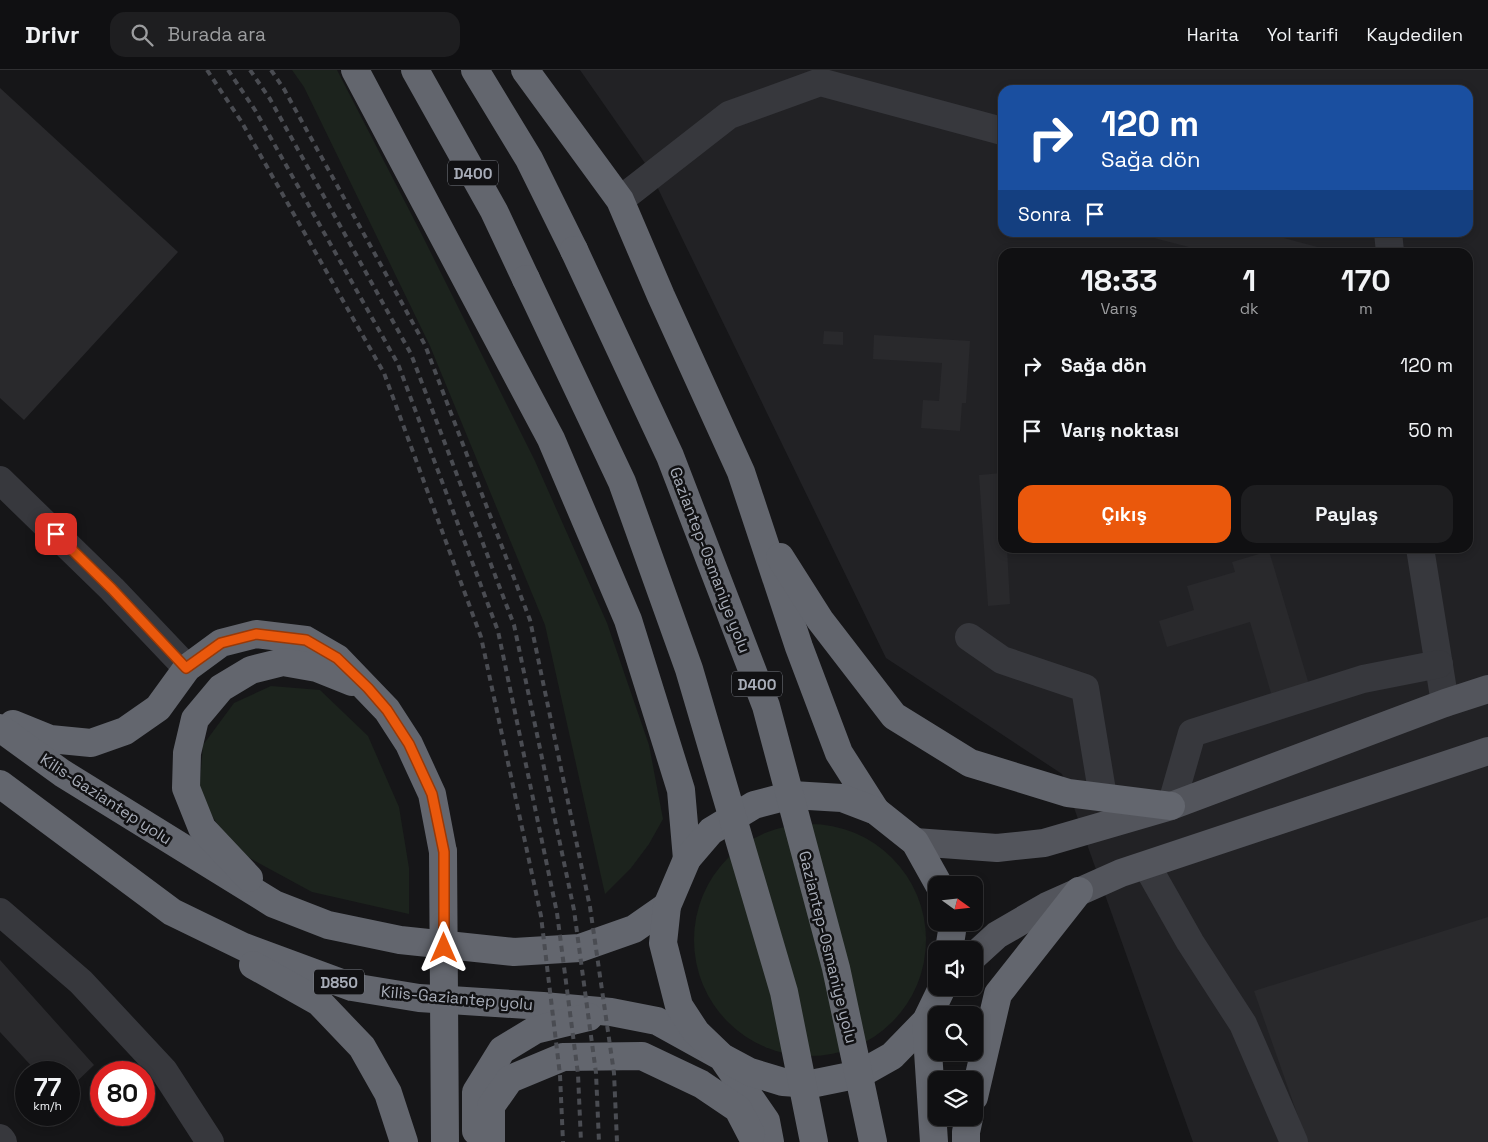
<!DOCTYPE html>
<html lang="tr">
<meta charset="utf-8">
<style>
:root{--surface:#101012;--page:#1e1e20;--text:#f1f3f6;--muted:#9c9d9f;--line:#303032;--accent:#ea580c}
body{margin:0;font-family:"Space Grotesk",sans-serif;background:var(--page);color:var(--text);height:100vh;display:flex;flex-direction:column;font-size:19px;white-space:nowrap}
*{box-sizing:border-box;margin:0}
p{font-size:16px;color:var(--muted)}
.icon{flex:none;width:28px;height:28px;fill:none;stroke:currentColor;stroke-width:2;stroke-linecap:round;stroke-linejoin:round}
.map{position:relative;flex:1;overflow:hidden}
.drawer{position:absolute;left:998px;top:178px;width:475px;height:305px;display:flex;flex-direction:column;background:var(--surface);border-radius:15px;box-shadow:0 2px 8px #0003,0 0 0 1px var(--line)}
.drawer>*{flex:none}
.hud{position:absolute;left:998px;top:15px;width:475px;height:152px;border-radius:15px;box-shadow:0 2px 8px #0003,0 0 0 1px var(--line);background:#1a4fa0;color:#fff;overflow:hidden}
.needle{width:32px;rotate:105deg}
.tools{position:absolute;left:928px;top:806px;display:grid;gap:10px}
.tools a{display:grid;place-items:center;width:55px;height:55px;border-radius:10px;background:var(--surface);box-shadow:0 2px 8px #0003,0 0 0 1px var(--line);font-size:25px}
.speed{position:absolute;left:15px;top:991px;display:flex;gap:10px;font-size:25px;font-weight:700;text-align:center}
.speed>*{display:grid;place-content:center;width:65px;height:65px;border-radius:50%;background:var(--surface);box-shadow:0 2px 8px #0003,0 0 0 1px var(--line);line-height:1}
.speed small{font-size:12px;font-weight:400}
.speed .limit{border:8px solid #d22;background:#fff;color:#111}
.pin{position:absolute;display:grid;place-items:center;width:42px;height:42px;color:#fff;margin:-21px;border-radius:10px;box-shadow:0 2px 8px #0006}
.me{position:absolute;width:55px;margin:-28px;rotate:0deg;stroke-linejoin:round;filter:drop-shadow(0 0 4px #0008)}
.turn{display:flex;align-items:center;gap:18px;height:105px;padding:0 20px;font-size:22px}
.turn .icon{width:65px;height:65px;stroke-width:2.5}
.turn b{display:block;font-size:35px;line-height:42px}
.then{display:flex;align-items:center;height:48px;padding:0 20px;background:#0003;gap:10px;font-size:19px}
.eta{display:flex;justify-content:space-evenly;align-items:center;height:85px;text-align:center}
.eta b{font-size:30px;font-weight:600;line-height:35px}
.primary-button{display:flex;gap:10px;margin-top:auto;padding:10px 20px}
.primary-button a{flex:1;height:58px;border-radius:15px;background:var(--accent);color:#fff;font-size:20px;font-weight:600;line-height:58px;text-align:center}
.primary-button a+a{background:var(--page);color:var(--text)}
ul{padding:0;list-style:none}
li{display:flex;align-items:center;gap:15px;height:65px;padding:0 20px}
li div{flex:1}
li b{display:block;font-size:19px}
li em{font-style:normal}
header{display:flex;align-items:center;gap:30px;box-sizing:border-box;height:70px;padding:0 25px;background:var(--surface);border-bottom:1px solid var(--line)}
header strong{font-size:24px}
nav{display:flex;gap:28px;margin-inline-start:auto;font-size:18px}
.search{width:350px;height:45px;background:var(--page);display:flex;align-items:center;gap:12px;box-sizing:border-box;padding:0 18px;border-radius:15px;color:var(--muted);font-size:19px}
.map>svg:first-child{display:block}
</style>
<header>
<strong>Drivr</strong>
<div class="search"><svg class="icon" aria-label="search" viewBox="0 0 24 24"><circle cx="10" cy="10" r="6"/><path d="M15 15l6 6"/></svg>Burada ara</div>
<nav><a>Harita</a><a>Yol tarifi</a><a>Kaydedilen</a></nav>
</header>
<div class="map">
<svg width="1488" height="1072" viewBox="0 0 1488 1072">
<rect width="100%" height="100%" fill="#161618"/>
<path fill="#222225" fill-rule="evenodd" d="M580 0H1488V1072H1193L1062 704 886 588 647 96ZM1002 20H1468V162H1002ZM1002 182H1468V478H1002Z"/>
<g fill="#1c231d">
<path d="M292 0H337L421 163 535 391 607 553 649 675 663 749 649 774 631 798 605 824 545 555 430 276 304 17Z"/>
<path d="M271 616 320 620 368 666 399 737 409 798V844L312 822 233 779 199 725 203 675 234 633Z"/>
<circle cx="810" cy="870" r="116"/>
</g>
<g fill="#29292c">
<path d="M0 18 178 182 24 350 0 328Z"/>
<path d="M1156 162H1262L1336 182H1208L1154 168Z"/>
<path d="M824 261 843 262V275L823 274Z"/>
<path d="M874 265 970 271 966 333H962L960 361 921 358 923 330 939 331 942 293 873 289Z"/>
<path d="M1002 403V478H1007L1010 534 988 536 979 405Z"/>
<path d="M1269 481 1310 618 1273 630 1250 552 1167 577 1159 551 1194 540 1187 516 1235 502 1232 492Z"/>
<path d="M1488 847V1072H1307L1254 921Z"/>
<path d="M0 890 94 995 69 1019V1002H37L0 962Z"/>
</g>
<g fill="none" stroke-linecap="round" stroke-linejoin="round">
<g stroke="#37383d" stroke-width="28">
<path d="M620 130 729 45 820 12 1002 61"/>
<path d="M1388 162 1390 182"/>
<path d="M0 410 112 519 187 598"/>
<path d="M1420 478 1445 633"/>
<path d="M969 567 1002 590 1085 618 1103 727"/>
<path d="M1171 736 1192 663 1363 609 1439 594"/>
<path d="M1147 796 1190 872 1243 954 1294 1072"/>
<path d="M0 842 81 912 164 1001 210 1072"/>
<path d="M0 1068 3 1072"/>
</g>
<g stroke="#53555c" stroke-width="28">
<path d="M915 772 997 778 1044 773 1171 736 1445 633 1488 619"/>
<path d="M974 886 997 865 1047 836 1121 803 1488 681"/>
</g>
<g stroke="#63666e" stroke-width="28">
<path d="M355 0 551 369 628 550 681 720 687 789"/>
<path d="M415 0 494 141 526 209"/>
<path d="M475 0 529 89 574 180"/>
<path d="M525 0 620 130 661 226 741 402 799 577 839 683 876 741"/>
<path d="M780 487 820 550 894 646 970 693 1068 723 1171 736"/>
<path d="M13 654 50 669 91 673 125 661 158 638 187 598 221 573 256 564 306 570 337 588 387 640 409 674 432 724 443 782"/>
<path d="M0 658 62 703 274 834 328 855 400 870 514 882 580 878 634 859 667 836"/>
<path d="M0 714 172 842 244 877 352 917 419 928 543 936 611 942 657 951 722 987 766 1051 770 1072"/>
<path d="M249 808 202 758 186 718 187 683 195 649 221 618 251 600 283 592 317 598 352 612"/>
<path d="M939 815 915 772 876 741 842 728 792 725 754 735 711 761 687 789 667 836 663 873 679 936 696 962 722 987 750 1002 783 1012 811 1014 860 1004 892 986 926 951 942 918"/>
<path d="M949 880 952 861 950 852"/>
<path d="M253 895 319 932 362 977 388 1023 404 1072"/>
<path d="M926 951 934 1072"/>
<path d="M974 1027 998 924 1079 821"/>
<path d="M476 1061V1022L502 980 535 960 589 947"/>
<path d="M491 1072V1036L510 1009 563 987 642 986 701 1014 738 1039 751 1064"/>
<path d="M966 1072V1062L969 1048"/>
</g>
<g stroke="#4a4c52" stroke-width="4" stroke-dasharray="6 5" stroke-linecap="butt">
<path d="M207 0 241 51 384 303 481 567 541 846 560 1005 563 1072"/>
<path d="M228 0 255 40 398 294 498 561 557 843 578 1004 581 1072"/>
<path d="M250 0 270 29 411 284 514 555 574 840 596 1003 599 1072"/>
<path d="M271 0 284 19 425 275 530 550 590 837 614 1003 617 1072"/>
</g>
<g stroke="#63666e" stroke-width="28">
<path d="M574 180 670 386 766 636 836 898 873 1072"/>
<path d="M526 209 622 412 689 599 784 922 814 1072"/>
<path d="M443 782 445 1072"/>
</g>
</g>
<g fill="none" stroke-linecap="round" stroke-linejoin="round">
<defs>
<path id="route" d="M56 464 112 519 186 598 221 573 256 564 306 570 337 588 368 618 387 640 409 674 432 724 444 782V878"/>
</defs>
<use href="#route" stroke="#983908" stroke-width="12"/>
<use href="#route" stroke="#ea580c" stroke-width="9"/>
</g>
<g text-anchor="middle" dominant-baseline="central" stroke-width="5" stroke-linejoin="round" paint-order="stroke">
<g fill="#111113" stroke="#7b7e86" stroke-width="1">
<rect x="448" y="90.5" width="50" height="25" rx="4"/>
<rect x="732" y="601.5" width="50" height="25" rx="4"/>
<rect x="314" y="899.5" width="50" height="25" rx="4"/>
</g>
<g font-size="15" font-weight="bold" fill="#a8adb8">
<text x="473" y="103">D400</text>
<text x="757" y="614">D400</text>
<text x="339" y="912">D850</text>
</g>
<g font-size="16" fill="#a8adb8" stroke="#111113">
<text transform="translate(710 490) rotate(69)">Gaziantep-Osmaniye yolu</text>
<text transform="translate(106 729) rotate(33)">Kilis-Gaziantep yolu</text>
<text transform="translate(828 877) rotate(76)">Gaziantep-Osmaniye yolu</text>
<text transform="translate(457 928) rotate(5)">Kilis-Gaziantep yolu</text>
</g>
</g>
</svg>
<div class="tools">
<a><svg class="needle" viewBox="-14 -14 28 28"><path d="M0-13l5 13h-10z" fill="#e53935"/><path d="M0 13l5-13h-10z" fill="#9c9d9f"/></svg></a>
<a><svg class="icon" aria-label="sound" viewBox="0 0 24 24"><path d="M4 9h4l5-4v14l-5-4H4zM17 9q2 3 0 6"/></svg></a>
<a><svg class="icon" aria-label="search" viewBox="0 0 24 24"><circle cx="10" cy="10" r="6"/><path d="M15 15l6 6"/></svg></a>
<a><svg class="icon" aria-label="layers" viewBox="0 0 24 24"><path d="M12 4l9 5-9 5-9-5zM3 14l9 5 9-5"/></svg></a>
</div>
<div class="speed"><div>77<small>km/h</small></div><div class="limit">80</div></div>
<div class="pin" style="left:56px;top:464px;background:#d93025"><svg class="icon" aria-label="arrive" viewBox="0 0 24 24"><path d="M6 21V4h12l-3 4 3 4H6"/></svg></div>
<svg class="me" style="left:444px;top:878px" viewBox="-20 -20 40 40"><path d="M0-17L14 15 0 8-14 15z" fill="#ea580c" stroke="#fff" stroke-width="4"/></svg>
<div class="hud">
<div class="turn"><svg class="icon" aria-label="right" viewBox="0 0 24 24"><path d="M7 20v-9h11M14 6l5 5-5 5"/></svg><div><b>120 m</b>Sağa dön</div></div>
<div class="then">Sonra<svg class="icon" aria-label="arrive" viewBox="0 0 24 24"><path d="M6 21V4h12l-3 4 3 4H6"/></svg></div>
</div>
<section class="drawer">
<div class="eta">
<div><b>18:33</b><p>Varış</p></div>
<div><b>1</b><p>dk</p></div>
<div><b>170</b><p>m</p></div>
</div>
<ul>
<li><svg class="icon" aria-label="right" viewBox="0 0 24 24"><path d="M7 20v-9h11M14 6l5 5-5 5"/></svg><div><b>Sağa dön</b></div><em>120 m</em></li>
<li><svg class="icon" aria-label="arrive" viewBox="0 0 24 24"><path d="M6 21V4h12l-3 4 3 4H6"/></svg><div><b>Varış noktası</b></div><em>50 m</em></li>
</ul>
<div class="primary-button"><a>Çıkış</a><a>Paylaş</a></div>
</section>
</div>
